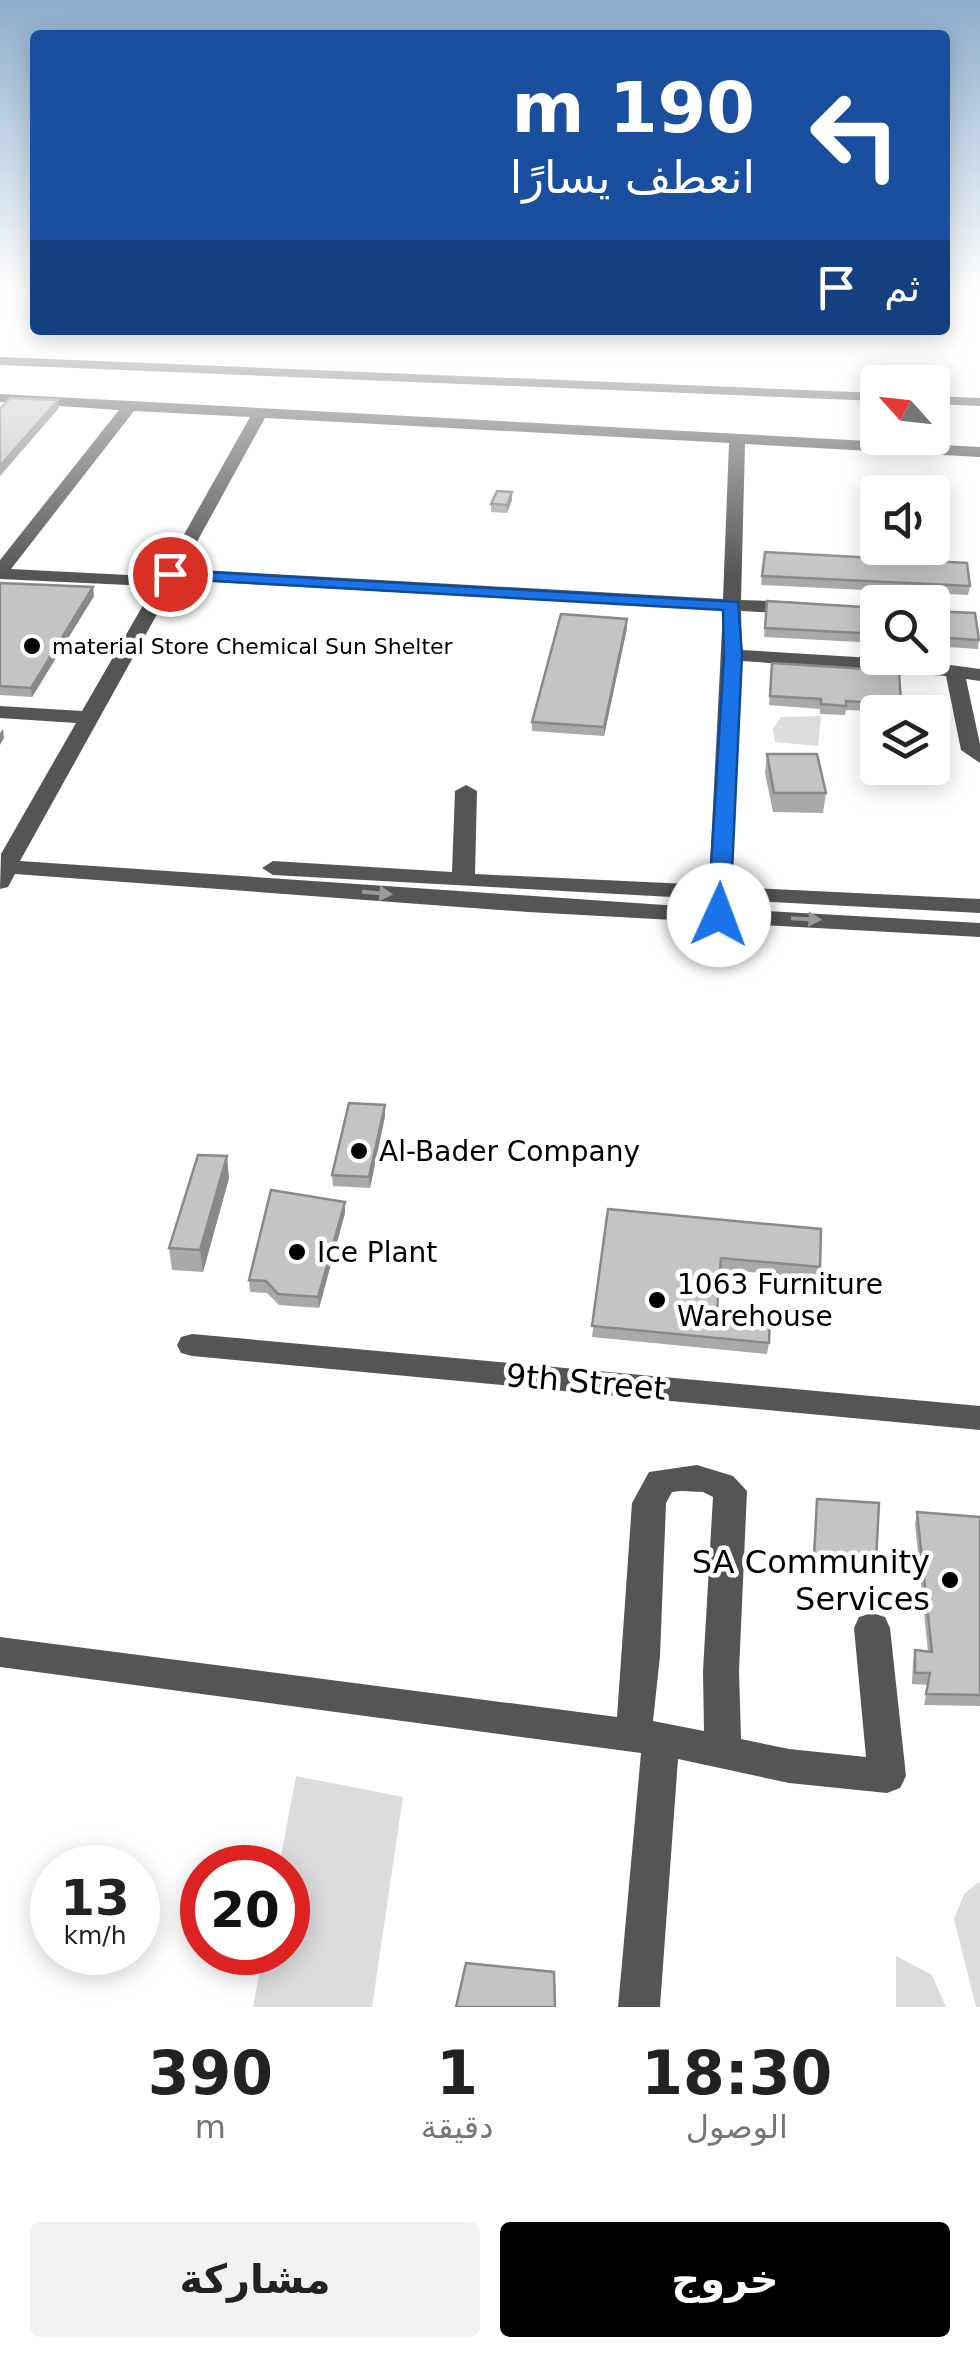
<!DOCTYPE html>
<html lang="ar">
<meta charset="utf-8">
<style>
:root{--surface:#fff;--page:#f2f2f2;--text:#222;--muted:#767676;--accent:#000}
body{margin:0;font-family:"DejaVu Sans","Noto Sans Arabic",sans-serif;background:var(--page);color:var(--text);direction:rtl;height:100vh;display:flex;flex-direction:column;font-size:38px;white-space:nowrap}
*{box-sizing:border-box;margin:0}
p{font-size:32px;color:var(--muted)}
.icon{flex:none;width:55px;height:55px;fill:none;stroke:currentColor;stroke-width:2;stroke-linecap:round;stroke-linejoin:round}
.map{position:relative;height:2007px;overflow:hidden;direction:ltr}
.panel{display:flex;flex-direction:column;background:var(--surface);flex:1}
.panel>*{flex:none}
.guide{position:absolute;left:30px;top:30px;width:920px;height:305px;border-radius:10px;box-shadow:0 5px 25px #0003;direction:rtl;background:#1a4fa0;color:#fff;overflow:hidden}
.needle{width:65px;rotate:297deg}
.tools{position:absolute;left:860px;top:365px;display:grid;gap:20px}
.tools a{display:grid;place-items:center;width:90px;height:90px;border-radius:10px;background:var(--surface);box-shadow:0 5px 25px #0003;font-size:50px}
.speed{position:absolute;left:30px;top:1845px;display:flex;gap:20px;font-size:50px;font-weight:700;text-align:center}
.speed>*{display:grid;place-content:center;width:130px;height:130px;border-radius:50%;background:var(--surface);box-shadow:0 5px 25px #0003;line-height:1}
.speed small{font-size:25px;font-weight:400}
.speed .limit{border:15px solid #d22;background:#fff;color:#111}
.pin{position:absolute;display:grid;place-items:center;width:85px;height:85px;color:#fff;margin:-42px;border:5px solid #fff;border-radius:50%;box-shadow:0 2px 10px #0007}
.me{position:absolute;width:110px;margin:-55px;rotate:2deg;stroke-linejoin:round;filter:drop-shadow(0 0 8px #0008)}
.turn{display:flex;align-items:center;gap:35px;height:210px;padding:0 30px;font-size:45px}
.turn .icon{width:130px;height:130px;stroke-width:2.5}
.turn b{display:block;font-size:70px;line-height:85px}
.then{display:flex;align-items:center;height:95px;padding:0 30px;background:#0003;gap:20px;font-size:38px}
.eta{display:flex;justify-content:space-evenly;align-items:center;height:170px;text-align:center}
.eta b{font-size:60px;font-weight:800;line-height:70px}
.button{display:flex;gap:20px;margin-top:auto;padding:20px 30px}
.button a{flex:1;height:115px;border-radius:10px;background:var(--accent);color:#fff;font-size:40px;font-weight:800;line-height:115px;text-align:center}
.button a+a{background:var(--page);color:var(--text)}
.map>svg:first-child{display:block}
</style>
<div class="map">
<svg width="980" height="2007" viewBox="0 0 980 2007">
<rect width="100%" height="100%" fill="#fff"/>
<g fill="#dcdcdc">
<path d="M821 716 818 746 775 742 773 729 781 717Z"/>
<path d="M296 1776 403 1797 372 2007H253L263 1953 288 1952V1868L279 1867Z"/>
<path d="M980 1881V2007H976L954 1919 964 1894Z"/>
<path d="M896 1956 932 1975 946 2007H896Z"/>
</g>
<g fill="none" stroke-linecap="round" stroke-linejoin="round">
<g fill="#555" fill-rule="evenodd">
<path d="M0 357 878 393V401L0 365Z"/>
<path d="M0 394 980 447V457L745 444 741 600 798 602 807 608 798 614 741 611 742 650 921 661 980 669V681L966 679 980 744V763L961 750 946 676 742 661 732 887 980 899V913L731 900V909L980 923V937L528 912 15 874 8 887 0 889 1 854 76 723 0 718V706L82 711 157 581 128 585 0 579V560L119 410 0 402ZM134 411 250 417 164 570 128 575 11 569ZM265 418 729 443 723 599 182 569ZM176 580 723 610 709 885 475 874 477 791 466 785 455 791 452 872 273 861 262 868 273 875 708 899V908L20 861Z"/>
<path d="M932 396 980 398V406L932 404Z"/>
<path d="M192 1334 980 1406V1430L192 1356 181 1353 177 1345 181 1337Z"/>
<path d="M697 1465 733 1476 747 1491 739 1671 741 1739 789 1749 866 1757 854 1628 859 1617 872 1613 885 1617 890 1628 906 1776 900 1788 887 1793 789 1783 678 1759 660 2007H618L641 1753 0 1667V1637L617 1717 632 1503 649 1472ZM681 1491 703 1492 713 1497 703 1671 704 1731 653 1721 660 1656 666 1503 672 1492Z"/>
</g>
</g>
<g fill="#a9a9a9">
<path d="M512 492V500L507 513 491 512V504Z"/>
<path d="M765 552 970 586 968 595 761 585Z"/>
<path d="M0 583 94 596 32 697 0 695Z"/>
<path d="M767 601 878 608V643L764 637Z"/>
<path d="M932 611 979 640 978 649 932 646Z"/>
<path d="M627 628 604 736 532 731V722Z"/>
<path d="M772 663 901 704 900 712 846 710 845 715 820 714V709L769 705Z"/>
<path d="M767 754 826 793 823 813 773 812 765 773Z"/>
<path d="M385 1105V1116L370 1188 333 1186 332 1175Z"/>
<path d="M229 1178 203 1272 172 1270 169 1248Z"/>
<path d="M345 1202V1213L319 1308 279 1305 267 1293 250 1292 249 1280Z"/>
<path d="M608 1209 820 1267 819 1279 720 1269 717 1311 769 1343 767 1354 592 1337Z"/>
<path d="M817 1499 876 1562 874 1574 812 1568Z"/>
<path d="M917 1512 980 1517V1706L924 1705 928 1685 912 1684 913 1661 915 1650 928 1652 915 1524Z"/>
</g>
<g fill="#898989">
<path d="M58 400 59 408 0 476V466Z"/>
<path d="M512 492V500L507 513V505Z"/>
<path d="M93 587 94 596 32 697 31 688Z"/>
<path d="M627 619V628L604 736V727Z"/>
<path d="M3 729 4 738 0 745V733Z"/>
<path d="M385 1105V1116L370 1188 369 1177Z"/>
<path d="M227 1156 229 1178 203 1272 200 1250Z"/>
<path d="M345 1202V1213L319 1308 318 1297Z"/>
</g>
<g fill="#c4c4c4" stroke="#898989" stroke-width="2.5">
<path d="M10 398 58 400 0 466V409Z"/>
<path d="M497 491 512 492 507 505 491 504Z"/>
<path d="M765 552 967 563 970 586 762 576Z"/>
<path d="M0 583 93 587 31 688 0 686Z"/>
<path d="M767 601 878 608V634L765 628Z"/>
<path d="M932 611 975 613 979 640 932 637Z"/>
<path d="M561 614 627 619 604 727 532 722Z"/>
<path d="M772 663 899 671 901 704 846 701V706L821 704V699L770 696Z"/>
<path d="M767 754H817L826 793H774Z"/>
<path d="M349 1103 385 1105 369 1177 332 1175Z"/>
<path d="M198 1155 227 1156 200 1250 169 1248Z"/>
<path d="M271 1190 345 1202 318 1297 278 1294 266 1281 249 1280Z"/>
<path d="M608 1209 821 1229 820 1267 721 1258 717 1311 770 1316 769 1343 592 1326Z"/>
<path d="M817 1499 879 1503 876 1562 814 1557Z"/>
<path d="M917 1512 980 1517V1695L926 1694 930 1673H915V1650L932 1652Z"/>
<path d="M466 1963 554 1972 555 2007H456Z"/>
</g>
<defs><path id="oneway-solid" d="M-6-.8H1V-3.2L6.5 0L1 3.2V.8H-6Z" transform="scale(2.5)"/></defs>
<g fill="#999">
<use href="#oneway-solid" transform="translate(377 893) rotate(5)"/>
<use href="#oneway-solid" transform="translate(806 919) rotate(3)"/>
</g>
<linearGradient id="sky" x2="0" y2="1"><stop stop-color="#8cadcc"/><stop offset="0.51" stop-color="#fff"/><stop offset="1" stop-color="#fff" stop-opacity="0"/></linearGradient>
<rect width="980" height="576" fill="url(#sky)"/>
<path fill="#1a73e8" stroke="#114b97" stroke-width="2.5" d="M170 570 738 602 742 655 730 915 719 921 708 915 724 655 723 610 164 578 162 574Z"/>
<g fill="#000" stroke="#fff" stroke-width="4">
<circle cx="32" cy="646" r="10"/>
<circle cx="359" cy="1151" r="10"/>
<circle cx="297" cy="1252" r="10"/>
<circle cx="657" cy="1300" r="10"/>
<circle cx="950" cy="1580" r="10"/>
</g>
<g text-anchor="middle" dominant-baseline="central" stroke-width="9" stroke-linejoin="round" paint-order="stroke">
<g font-size="22" fill="#000" stroke="#fff" text-anchor="start">
<text x="52" y="646">material Store Chemical Sun Shelter</text>
</g>
<g font-size="28" fill="#000" stroke="#fff" text-anchor="start">
<text x="379" y="1151">Al-Bader Company</text>
<text x="317" y="1252">Ice Plant</text>
<text x="677" y="1284">1063 Furniture<tspan x="677" dy="32">Warehouse</tspan></text>
</g>
<g font-size="32" fill="#000" stroke="#fff">
<text transform="translate(586 1382) rotate(5)">9th Street</text>
</g>
<g font-size="32" fill="#000" stroke="#fff" text-anchor="end">
<text x="930" y="1562">SA Community<tspan x="930" dy="37">Services</tspan></text>
</g>
</g>
</svg>
<div class="tools">
<a><svg class="needle" viewBox="-14 -14 28 28"><path d="M0-13l5 13h-10z" fill="#e53935"/><path d="M0 13l5-13h-10z" fill="#767676"/></svg></a>
<a><svg class="icon" aria-label="sound" viewBox="0 0 24 24"><path d="M4 9h4l5-4v14l-5-4H4zM17 9q2 3 0 6"/></svg></a>
<a><svg class="icon" aria-label="search" viewBox="0 0 24 24"><circle cx="10" cy="10" r="6"/><path d="M15 15l6 6"/></svg></a>
<a><svg class="icon" aria-label="layers" viewBox="0 0 24 24"><path d="M12 4l9 5-9 5-9-5zM3 14l9 5 9-5"/></svg></a>
</div>
<div class="speed"><div>13<small>km/h</small></div><div class="limit">20</div></div>
<div class="pin" style="left:170px;top:574px;background:#d93025"><svg class="icon" aria-label="arrive" viewBox="0 0 24 24"><path d="M6 21V4h12l-3 4 3 4H6"/></svg></div>
<svg class="me" style="left:719px;top:915px" viewBox="-20 -20 40 40"><circle r="19" fill="#fff"/><path d="M0-13L10 11 0 6-10 11z" fill="#1a73e8"/></svg>
<div class="guide">
<div class="turn"><svg class="icon" aria-label="left" viewBox="0 0 24 24"><path d="M17 20v-9H6M10 6l-5 5 5 5"/></svg><div><b>190 m</b>انعطف يسارًا</div></div>
<div class="then">ثم<svg class="icon" aria-label="arrive" viewBox="0 0 24 24"><path d="M6 21V4h12l-3 4 3 4H6"/></svg></div>
</div>
</div>
<section class="panel">
<div class="eta">
<div><b>18:30</b><p>الوصول</p></div>
<div><b>1</b><p>دقيقة</p></div>
<div><b>390</b><p>m</p></div>
</div>
<div class="button"><a>خروج</a><a>مشاركة</a></div>
</section>
